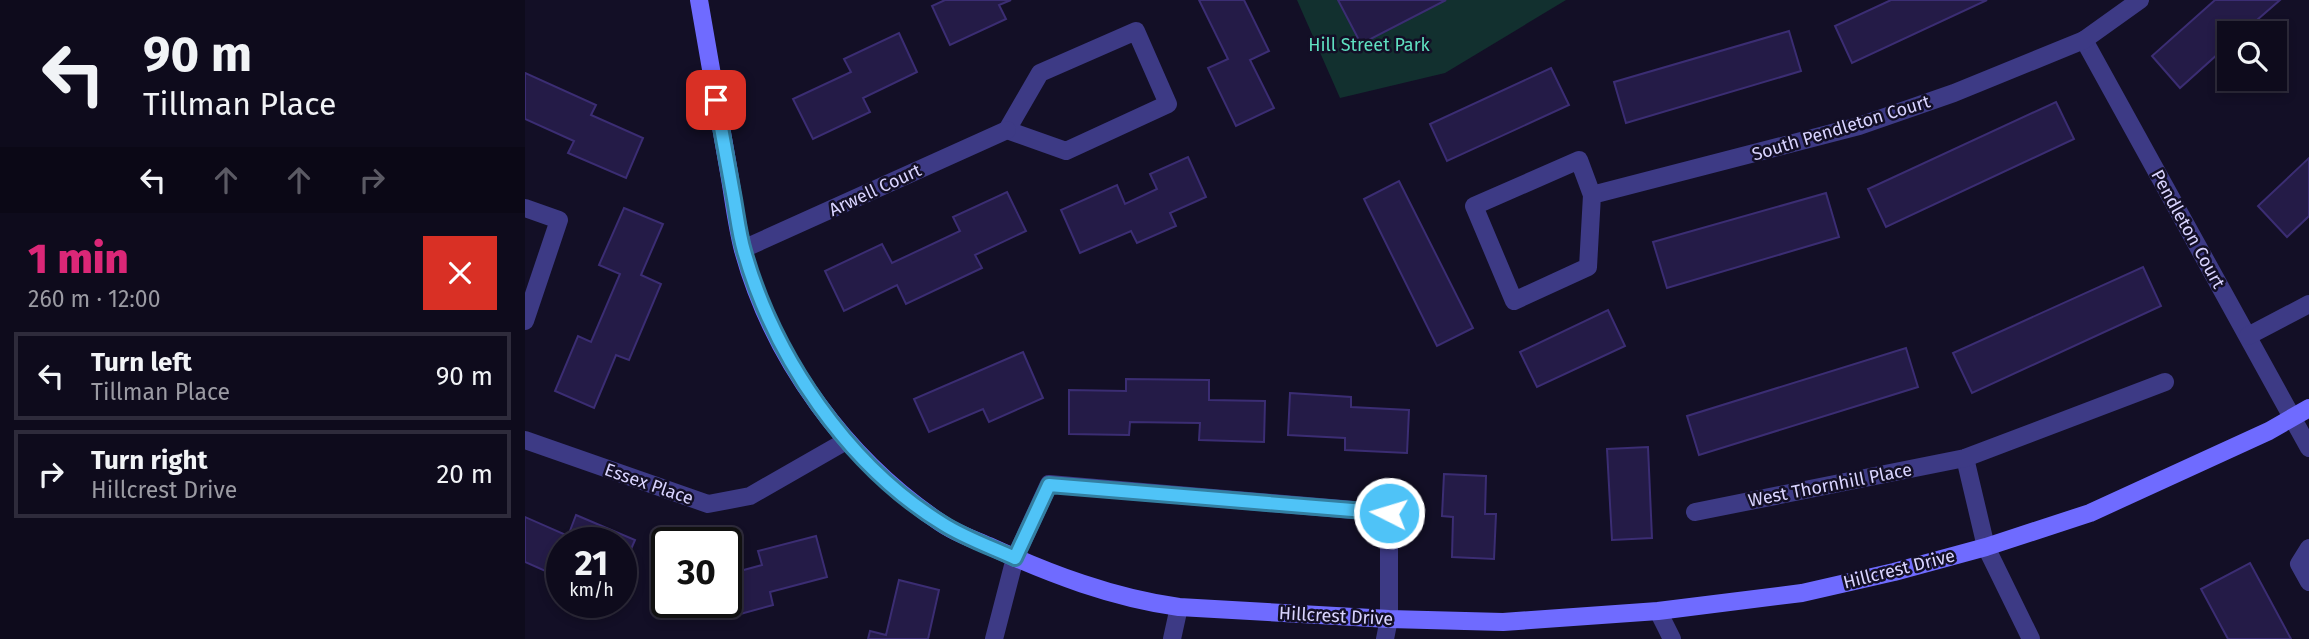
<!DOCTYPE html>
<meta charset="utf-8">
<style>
:root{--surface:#0e0b1c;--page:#171425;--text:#f1f3f6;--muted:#9b9ba3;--line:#2e2b3b;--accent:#db2777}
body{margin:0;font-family:"Fira Sans",sans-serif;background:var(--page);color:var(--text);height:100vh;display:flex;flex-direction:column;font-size:26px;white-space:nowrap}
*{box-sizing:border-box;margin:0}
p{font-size:23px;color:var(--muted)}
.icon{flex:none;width:38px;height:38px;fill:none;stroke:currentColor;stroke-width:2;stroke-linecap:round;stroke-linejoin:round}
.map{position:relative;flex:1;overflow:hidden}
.panel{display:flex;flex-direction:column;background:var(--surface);width:525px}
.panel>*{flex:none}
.hud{background:#0e0b1c;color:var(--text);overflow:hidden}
.buttons{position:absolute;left:1692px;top:21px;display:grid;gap:14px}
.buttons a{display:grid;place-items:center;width:70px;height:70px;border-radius:0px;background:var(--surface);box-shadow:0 4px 10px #0003,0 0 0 2px var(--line);font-size:35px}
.speed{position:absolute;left:21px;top:527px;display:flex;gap:14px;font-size:35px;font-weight:700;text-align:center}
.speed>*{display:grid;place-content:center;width:91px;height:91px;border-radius:50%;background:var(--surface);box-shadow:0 4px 10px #0003,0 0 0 2px var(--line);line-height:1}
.speed small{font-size:18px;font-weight:400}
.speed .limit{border:4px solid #111;border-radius:10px;background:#fff;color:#111}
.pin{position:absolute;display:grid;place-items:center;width:60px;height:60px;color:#fff;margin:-30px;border-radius:14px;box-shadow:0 4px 10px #0006}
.me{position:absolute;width:77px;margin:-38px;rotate:275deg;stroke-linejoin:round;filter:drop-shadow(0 0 5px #0008)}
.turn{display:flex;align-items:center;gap:24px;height:147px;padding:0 28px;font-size:32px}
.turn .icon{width:91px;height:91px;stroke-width:2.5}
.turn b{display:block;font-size:49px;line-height:60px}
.lanes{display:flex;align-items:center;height:66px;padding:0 28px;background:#0003;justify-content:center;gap:35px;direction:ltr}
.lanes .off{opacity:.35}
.round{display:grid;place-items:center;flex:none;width:74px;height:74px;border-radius:0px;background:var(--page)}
.headline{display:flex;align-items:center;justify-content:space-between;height:119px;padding:0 28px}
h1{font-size:42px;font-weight:800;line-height:52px;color:var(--accent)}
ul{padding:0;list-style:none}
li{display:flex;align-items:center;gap:21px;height:88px;margin:0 14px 10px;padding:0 14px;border:4px solid var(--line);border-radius:0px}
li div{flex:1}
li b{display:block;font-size:26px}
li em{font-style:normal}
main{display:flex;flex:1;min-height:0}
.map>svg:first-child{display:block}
</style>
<main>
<section class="panel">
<div class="hud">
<div class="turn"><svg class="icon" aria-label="left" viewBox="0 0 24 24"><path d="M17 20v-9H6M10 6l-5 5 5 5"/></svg><div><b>90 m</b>Tillman Place</div></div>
<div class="lanes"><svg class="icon" aria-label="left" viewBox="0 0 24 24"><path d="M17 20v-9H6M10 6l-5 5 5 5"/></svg><svg class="icon off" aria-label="ahead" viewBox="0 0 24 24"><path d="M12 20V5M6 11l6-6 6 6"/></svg><svg class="icon off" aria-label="ahead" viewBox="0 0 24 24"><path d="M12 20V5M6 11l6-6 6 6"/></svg><svg class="icon off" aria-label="right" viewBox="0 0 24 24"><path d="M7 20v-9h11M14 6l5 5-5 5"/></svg></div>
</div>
<div class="headline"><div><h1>1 min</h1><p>260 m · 12:00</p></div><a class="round" style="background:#d93025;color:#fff"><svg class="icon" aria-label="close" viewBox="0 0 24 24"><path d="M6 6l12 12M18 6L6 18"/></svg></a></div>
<ul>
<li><svg class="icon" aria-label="left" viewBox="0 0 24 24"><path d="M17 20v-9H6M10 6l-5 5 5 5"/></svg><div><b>Turn left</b><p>Tillman Place</p></div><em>90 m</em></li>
<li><svg class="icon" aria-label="right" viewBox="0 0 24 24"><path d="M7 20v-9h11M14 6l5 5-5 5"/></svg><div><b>Turn right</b><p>Hillcrest Drive</p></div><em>20 m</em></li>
</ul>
</section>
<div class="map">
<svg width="1784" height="639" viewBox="0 0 1784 639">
<rect width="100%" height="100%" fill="#130f26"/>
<path fill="#12302f" d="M772 0H1041L920 73 815 98Z"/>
<g fill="#241b47" stroke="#3b2d73" stroke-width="2">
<path d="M420 0H486L474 5 481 19 425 45 407 6Z"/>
<path d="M674 0H719L744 51 725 60 749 108 711 126 683 68 703 59Z"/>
<path d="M813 0H921L836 44Z"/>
<path d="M1366 0H1462L1327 63 1310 26Z"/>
<path d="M1690 0H1755L1717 33H1704V44L1655 88 1627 56Z"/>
<path d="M1264 31 1276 71 1101 123 1089 82Z"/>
<path d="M374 33 392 72 338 98 345 112 288 139 268 99 326 72 319 59Z"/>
<path d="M1026 68 1044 105 922 161 905 124Z"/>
<path d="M0 73 71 105 66 115 118 138 101 178 43 153 49 141 0 119Z"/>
<path d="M1531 102 1549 139 1361 227 1343 189Z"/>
<path d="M663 157 681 197 645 213 651 226 612 243 606 231 555 253 536 210 592 185 600 204 632 189 625 174Z"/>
<path d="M1784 158V216L1762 237 1733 206Z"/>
<path d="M874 181 948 328 912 346 839 199Z"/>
<path d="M482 192 501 231 450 255 457 268 381 304 372 285 319 311 300 271 357 244 367 263 435 231 428 217Z"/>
<path d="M1301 193 1314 237 1142 288 1128 242Z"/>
<path d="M99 208 138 224 116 275 136 284 104 360 91 355 69 408 30 391 53 336 66 342 95 274 74 265Z"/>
<path d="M1618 267 1636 306 1447 393 1428 353Z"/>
<path d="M1083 310 1100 346 1012 387 995 352Z"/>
<path d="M1381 348 1393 387 1174 455 1162 416Z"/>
<path d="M498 352 518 398 464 422 458 409 404 432 389 399Z"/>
<path d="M601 379 684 380V400L740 401 739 442 674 440 675 423 605 422 604 435 544 434V390L601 391Z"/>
<path d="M765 393 826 397V407L884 410 882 453 820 450V438L763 435Z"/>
<path d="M1123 447 1127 538 1087 540 1082 449Z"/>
<path d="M919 474 961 476 960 514H971L969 559 927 557 928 517 917 516Z"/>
<path d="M51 515 110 540 96 572V542H37V572L34 577 0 562V517L43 536Z"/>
<path d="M291 536 302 577 245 592 248 605 208 616 201 596V564L204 574 237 565 233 551Z"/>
<path d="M1725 563 1766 639H1703L1676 589Z"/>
<path d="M374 580 414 590 403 639H343L345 631 361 635Z"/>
<path d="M146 602H178L148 610Z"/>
</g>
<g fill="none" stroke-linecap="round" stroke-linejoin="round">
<g stroke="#3d3a85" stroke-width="18">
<path d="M611 31 643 104 541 151 482 130 515 73Z"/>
<path d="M1559 40 1784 448"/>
<path d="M1067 195 1063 267 989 301 949 206 1054 160 1067 195 1334 126 1429 93 1559 40 1615 0"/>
<path d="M0 208 34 220 0 321"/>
<path d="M218 249 482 130"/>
<path d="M1723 336 1784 304"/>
<path d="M0 440 183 504 225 496 321 441"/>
<path d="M1440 458 1461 547 1506 639"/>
<path d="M1170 512 1440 458 1640 382"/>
<path d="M1784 548 1774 564 1784 582"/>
<path d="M1133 611 1147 639"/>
<path d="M469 639 490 558 524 484 864 513V619L860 639"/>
<path d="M647 639 654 607"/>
</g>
<path stroke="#6f6bff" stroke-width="18" d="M174 0C184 56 193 111 203 167 208 194 211 223 218 250 248 360 322 460 416 523 430 533 448 539 464 546 525 574 588 598 654 607L864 619 978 622 1133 611 1277 593 1369 572 1461 547 1565 513 1744 431 1784 408"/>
</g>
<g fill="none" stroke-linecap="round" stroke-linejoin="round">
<defs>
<path id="route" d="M191 100C197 133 203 166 209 199 212 216 214 234 219 251 249 357 323 466 418 524 440 538 466 547 490 558L524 485 864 513"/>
</defs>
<use href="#route" stroke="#337fa1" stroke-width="18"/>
<use href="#route" stroke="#4fc3f7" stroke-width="12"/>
</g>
<g text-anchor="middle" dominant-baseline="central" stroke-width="5" stroke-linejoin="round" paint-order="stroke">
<g font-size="18" fill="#5fe0c0" stroke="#130f26">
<text x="844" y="45">Hill Street Park</text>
</g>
<g font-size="18" fill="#d9d4ff" stroke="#130f26">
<text transform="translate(1316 128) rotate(-17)">South Pendleton Court</text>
<text transform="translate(350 190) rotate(-25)">Arwell Court</text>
<text transform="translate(1663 229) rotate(61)">Pendleton Court</text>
<text transform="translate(124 484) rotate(19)">Essex Place</text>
<text transform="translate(1305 485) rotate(-11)">West Thornhill Place</text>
<text transform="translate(1374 569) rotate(-14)">Hillcrest Drive</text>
<text transform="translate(811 616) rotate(3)">Hillcrest Drive</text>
</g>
</g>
</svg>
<div class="buttons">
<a><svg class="icon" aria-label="search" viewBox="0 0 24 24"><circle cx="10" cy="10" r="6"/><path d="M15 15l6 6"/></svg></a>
</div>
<div class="speed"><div>21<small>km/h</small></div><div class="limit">30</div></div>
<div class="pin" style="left:191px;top:100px;background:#d93025"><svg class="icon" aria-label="arrive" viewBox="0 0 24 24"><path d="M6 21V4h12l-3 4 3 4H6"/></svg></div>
<svg class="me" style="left:864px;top:513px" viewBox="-20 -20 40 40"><circle r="17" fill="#4fc3f7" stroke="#fff" stroke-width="3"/><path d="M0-11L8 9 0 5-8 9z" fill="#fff"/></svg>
</div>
</main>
